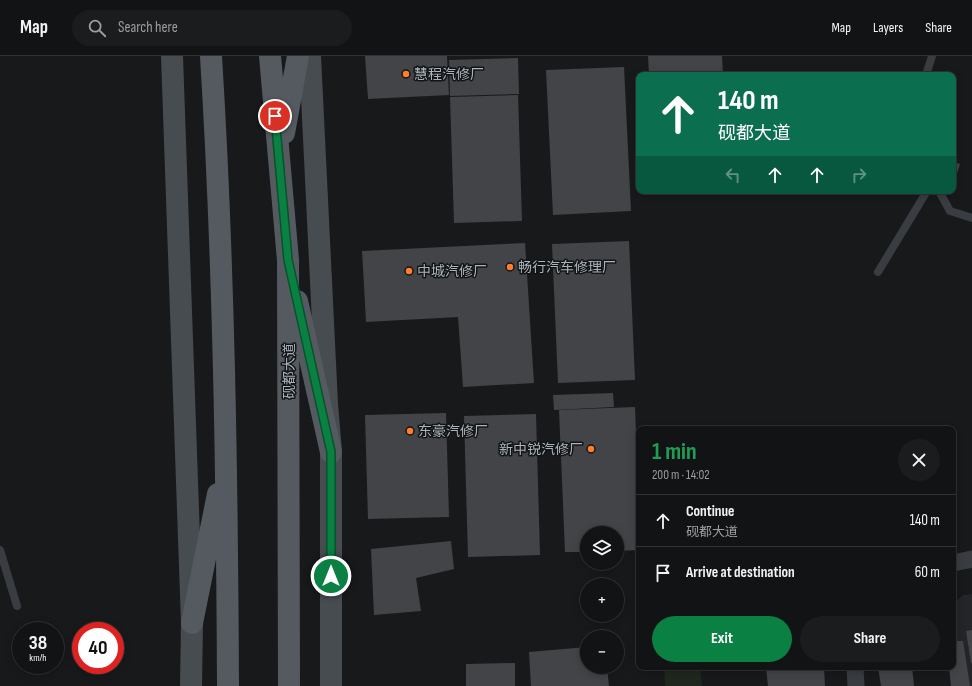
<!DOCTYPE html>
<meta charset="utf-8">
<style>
:root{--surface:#121314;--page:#1b1c1d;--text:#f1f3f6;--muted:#9c9ea0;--line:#313234;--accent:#0b8043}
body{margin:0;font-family:"Sofia Sans Condensed","Noto Sans SC",sans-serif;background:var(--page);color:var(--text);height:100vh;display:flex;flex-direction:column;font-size:15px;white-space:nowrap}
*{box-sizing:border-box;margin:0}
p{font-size:13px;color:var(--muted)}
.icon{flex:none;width:22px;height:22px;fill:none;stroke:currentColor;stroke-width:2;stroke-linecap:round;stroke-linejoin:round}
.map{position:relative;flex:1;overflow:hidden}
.drawer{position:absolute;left:636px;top:370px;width:320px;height:244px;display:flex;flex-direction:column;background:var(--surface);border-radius:8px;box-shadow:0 2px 10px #0003,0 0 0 1px var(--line)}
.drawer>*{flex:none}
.banner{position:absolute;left:636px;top:16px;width:320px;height:122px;border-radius:8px;box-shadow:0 2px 10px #0003,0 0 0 1px var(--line);background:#0b6e4f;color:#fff;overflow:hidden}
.fabs{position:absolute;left:580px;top:470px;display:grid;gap:8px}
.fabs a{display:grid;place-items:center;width:44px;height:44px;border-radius:50%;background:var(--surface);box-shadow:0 2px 10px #0003,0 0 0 1px var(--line);font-size:20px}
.speed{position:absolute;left:12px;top:566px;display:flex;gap:8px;font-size:20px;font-weight:700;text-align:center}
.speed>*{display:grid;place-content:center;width:52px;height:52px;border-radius:50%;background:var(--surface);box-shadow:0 2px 10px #0003,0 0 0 1px var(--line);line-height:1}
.speed small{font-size:10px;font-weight:400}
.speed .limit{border:6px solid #d22;background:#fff;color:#111}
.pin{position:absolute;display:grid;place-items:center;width:34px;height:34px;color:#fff;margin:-17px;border:2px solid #fff;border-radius:50%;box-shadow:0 1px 4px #0007}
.me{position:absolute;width:44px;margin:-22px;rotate:0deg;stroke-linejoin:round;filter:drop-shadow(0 0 3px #0008)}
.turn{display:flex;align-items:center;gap:14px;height:84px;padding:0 16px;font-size:18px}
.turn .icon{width:52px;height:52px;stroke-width:2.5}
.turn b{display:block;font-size:28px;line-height:34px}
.lanes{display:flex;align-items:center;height:38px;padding:0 16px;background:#0003;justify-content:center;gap:20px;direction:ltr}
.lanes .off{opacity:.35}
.round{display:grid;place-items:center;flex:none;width:42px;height:42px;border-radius:21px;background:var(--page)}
.overview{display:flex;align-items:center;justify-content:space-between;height:68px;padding:0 16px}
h1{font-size:24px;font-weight:700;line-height:30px;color:#1e9e55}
.button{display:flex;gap:8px;margin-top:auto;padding:8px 16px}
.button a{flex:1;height:46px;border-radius:24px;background:var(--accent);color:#fff;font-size:16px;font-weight:700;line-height:46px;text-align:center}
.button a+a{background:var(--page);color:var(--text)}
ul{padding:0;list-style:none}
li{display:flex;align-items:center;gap:12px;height:52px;padding:0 16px;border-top:1px solid var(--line)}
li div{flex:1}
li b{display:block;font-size:15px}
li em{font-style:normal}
header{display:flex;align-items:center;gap:24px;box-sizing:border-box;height:56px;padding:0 20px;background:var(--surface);border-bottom:1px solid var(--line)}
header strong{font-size:19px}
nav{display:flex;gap:22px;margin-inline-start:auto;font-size:14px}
.search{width:280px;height:36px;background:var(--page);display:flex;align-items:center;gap:10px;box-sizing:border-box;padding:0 14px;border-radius:22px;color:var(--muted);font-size:15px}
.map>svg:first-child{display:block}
</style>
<header>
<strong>Map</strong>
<div class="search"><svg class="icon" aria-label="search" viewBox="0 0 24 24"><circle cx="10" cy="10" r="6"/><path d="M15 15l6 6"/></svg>Search here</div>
<nav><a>Map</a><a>Layers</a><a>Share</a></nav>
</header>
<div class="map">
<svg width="972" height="630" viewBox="0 0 972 630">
<rect width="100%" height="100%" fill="#18191b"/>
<path fill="#242528" d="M972 538V630H953V548L963 539Z"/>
<path fill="#1f271e" d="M664 611H700L702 630H665Z"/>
<g fill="#424448">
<path d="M365 0H447L449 39 368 43Z"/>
<path d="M648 0H722L723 19H649Z"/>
<path d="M518 2 519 38 450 40 449 4Z"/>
<path d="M624 11 631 155 553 159 546 14Z"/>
<path d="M518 39 522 165 454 167 450 41Z"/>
<path d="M953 106 960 108 953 131Z"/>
<path d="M629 185 635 324 558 327 552 188Z"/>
<path d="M525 187 534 327 463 331 458 261 366 266 362 195Z"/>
<path d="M613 337 614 351 554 354 553 339Z"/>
<path d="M635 351 639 453V494L617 495V477H587V496H565L559 354Z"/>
<path d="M446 357 449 461 368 463 365 359Z"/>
<path d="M536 358 540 499 468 501 464 360Z"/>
<path d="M451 485 454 513 416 522 421 555 374 559 371 493Z"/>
<path d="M972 574V607H971L966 575Z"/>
<path d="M953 585H963L970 630H951L949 611H953Z"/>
<path d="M587 591V611H607L609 630H531L529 596Z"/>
<path d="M515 607V630H466V608Z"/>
<path d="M766 611H824L825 630H768Z"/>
<path d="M878 611H912L914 630H881Z"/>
</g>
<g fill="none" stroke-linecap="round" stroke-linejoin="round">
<g stroke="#393c40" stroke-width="8">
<path d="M926 19 932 0"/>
<path d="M939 135 950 155 972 162"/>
<path d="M878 216 927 135"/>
<path d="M0 494 17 550"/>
</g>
<g stroke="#393c40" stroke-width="17">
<path d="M953 507 972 503"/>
<path d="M855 611 856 630"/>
</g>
<g stroke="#474c50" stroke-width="22">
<path d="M172 0 192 567 191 630"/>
<path d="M310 0 327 348 331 396V630"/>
</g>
<g stroke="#555a60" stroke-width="22">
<path d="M211 0C224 210 227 420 228 630"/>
<path d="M270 0 288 204 289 630"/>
<path d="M284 77 298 0"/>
<path d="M297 245 331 396"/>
<path d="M192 567 218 438"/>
</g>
</g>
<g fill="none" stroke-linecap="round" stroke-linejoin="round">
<defs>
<path id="route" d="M275 60 288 204 331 396V520"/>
</defs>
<use href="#route" stroke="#07532c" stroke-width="10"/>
<use href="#route" stroke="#0b8043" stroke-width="7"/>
</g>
<g fill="#ff7d2c" stroke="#131416" stroke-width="1.5">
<circle cx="406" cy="18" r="4"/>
<circle cx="510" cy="211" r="4"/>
<circle cx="409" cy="215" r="4"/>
<circle cx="410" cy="375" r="4"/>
<circle cx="591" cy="393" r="4"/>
</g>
<g text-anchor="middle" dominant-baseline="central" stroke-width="3" stroke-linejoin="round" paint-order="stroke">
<g font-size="14" fill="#aab4bc" stroke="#131416" text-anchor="start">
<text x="414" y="18">慧程汽修厂</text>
<text x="518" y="211">畅行汽车修理厂</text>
<text x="417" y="215">中城汽修厂</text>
<text x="418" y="375">东豪汽修厂</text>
<text x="583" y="393" text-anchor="end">新中锐汽修厂</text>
</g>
<g font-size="14" fill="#aab4bc" stroke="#131416">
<text transform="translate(289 315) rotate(-90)">砚都大道</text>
</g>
</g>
</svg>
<div class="fabs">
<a><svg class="icon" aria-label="layers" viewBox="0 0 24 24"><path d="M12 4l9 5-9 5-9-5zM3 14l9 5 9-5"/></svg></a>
<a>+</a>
<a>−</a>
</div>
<div class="speed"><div>38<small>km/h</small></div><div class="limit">40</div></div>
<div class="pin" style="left:275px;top:60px;background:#d93025"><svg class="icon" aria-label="arrive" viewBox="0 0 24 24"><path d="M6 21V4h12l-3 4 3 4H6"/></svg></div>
<svg class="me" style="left:331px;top:520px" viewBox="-20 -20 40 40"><circle r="17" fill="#0b8043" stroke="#fff" stroke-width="3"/><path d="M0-11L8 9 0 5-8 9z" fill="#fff"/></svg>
<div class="banner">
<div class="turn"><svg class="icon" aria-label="ahead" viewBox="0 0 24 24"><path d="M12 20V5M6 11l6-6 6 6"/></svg><div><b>140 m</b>砚都大道</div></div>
<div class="lanes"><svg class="icon off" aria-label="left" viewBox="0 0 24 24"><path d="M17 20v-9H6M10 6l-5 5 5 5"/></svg><svg class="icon" aria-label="ahead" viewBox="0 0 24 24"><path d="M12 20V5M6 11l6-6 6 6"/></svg><svg class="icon" aria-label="ahead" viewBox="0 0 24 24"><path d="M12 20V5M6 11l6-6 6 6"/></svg><svg class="icon off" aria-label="right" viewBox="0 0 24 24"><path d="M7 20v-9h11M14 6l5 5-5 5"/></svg></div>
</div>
<section class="drawer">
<div class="overview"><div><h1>1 min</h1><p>200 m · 14:02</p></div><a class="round"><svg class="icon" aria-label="close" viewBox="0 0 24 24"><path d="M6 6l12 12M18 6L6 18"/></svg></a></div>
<ul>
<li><svg class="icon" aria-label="ahead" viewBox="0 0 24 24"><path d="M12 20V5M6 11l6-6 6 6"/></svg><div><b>Continue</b><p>砚都大道</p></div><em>140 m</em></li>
<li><svg class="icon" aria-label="arrive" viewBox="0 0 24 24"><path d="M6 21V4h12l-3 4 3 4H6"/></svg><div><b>Arrive at destination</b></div><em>60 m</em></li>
</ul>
<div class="button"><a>Exit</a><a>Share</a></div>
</section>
</div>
